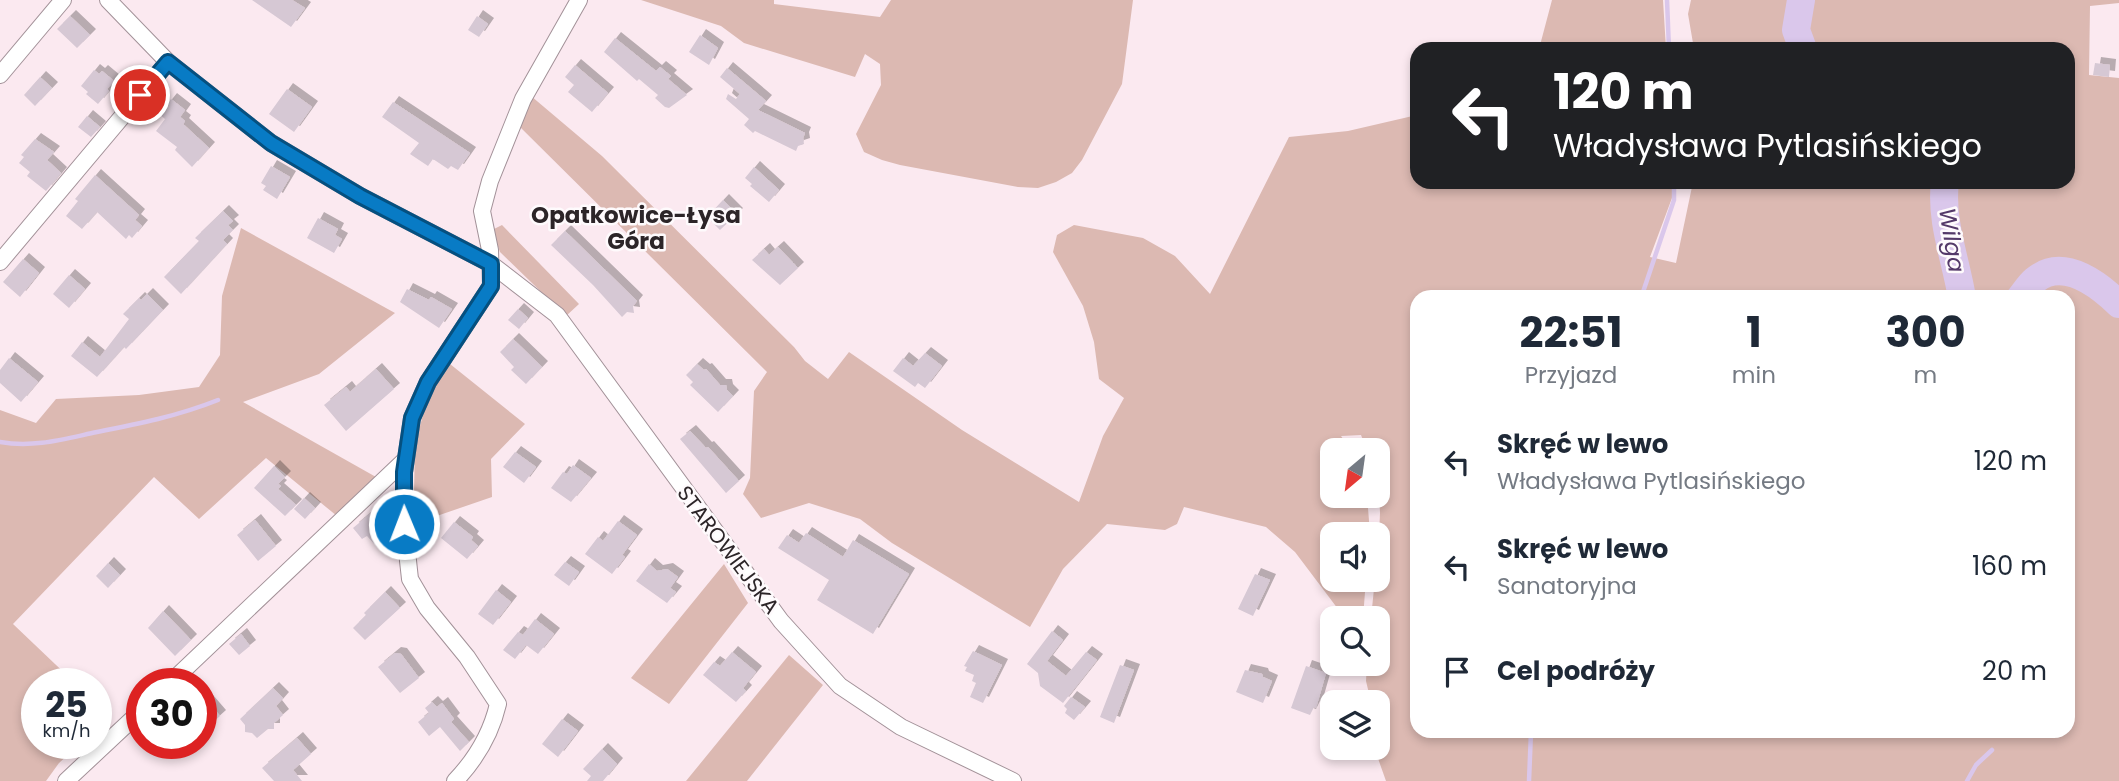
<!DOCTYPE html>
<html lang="pl">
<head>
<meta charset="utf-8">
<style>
  body { margin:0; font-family:Poppins,sans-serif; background:#f6f6f7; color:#1f2937; height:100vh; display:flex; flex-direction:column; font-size:26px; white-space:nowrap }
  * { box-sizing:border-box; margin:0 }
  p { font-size:23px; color:#747a83 }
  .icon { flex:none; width:38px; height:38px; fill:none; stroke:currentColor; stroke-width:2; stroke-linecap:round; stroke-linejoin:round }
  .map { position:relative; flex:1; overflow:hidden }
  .sheet { position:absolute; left:1410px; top:290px; width:665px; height:448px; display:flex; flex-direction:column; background:#fff; border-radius:21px; box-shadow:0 4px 10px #0003 }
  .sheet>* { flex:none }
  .guide { position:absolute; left:1410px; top:42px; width:665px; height:147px; border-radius:21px; box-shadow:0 4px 10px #0003; background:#202124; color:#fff; overflow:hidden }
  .needle { width:46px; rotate:209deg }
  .buttons { position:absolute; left:1320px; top:438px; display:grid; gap:14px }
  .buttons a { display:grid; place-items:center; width:70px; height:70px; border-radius:14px; background:#fff; box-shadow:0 4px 10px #0003; font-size:35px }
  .speed { position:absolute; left:21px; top:668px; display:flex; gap:14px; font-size:35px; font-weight:700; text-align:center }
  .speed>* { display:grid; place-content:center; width:91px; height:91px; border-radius:50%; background:#fff; box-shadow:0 4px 10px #0003; line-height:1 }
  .speed small { font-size:18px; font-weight:400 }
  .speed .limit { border:10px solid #d22; background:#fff; color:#111 }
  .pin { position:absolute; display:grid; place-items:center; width:60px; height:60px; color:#fff; margin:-30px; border:4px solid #fff; border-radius:50%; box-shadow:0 2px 7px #0007 }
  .me { position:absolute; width:77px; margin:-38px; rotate:359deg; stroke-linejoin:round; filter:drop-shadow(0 0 5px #0008) }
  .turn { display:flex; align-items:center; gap:24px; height:147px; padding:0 28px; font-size:32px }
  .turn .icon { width:91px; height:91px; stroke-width:2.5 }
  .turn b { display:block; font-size:49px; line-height:60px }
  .eta { display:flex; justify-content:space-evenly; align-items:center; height:119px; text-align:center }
  .eta b { font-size:42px; font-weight:700; line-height:49px }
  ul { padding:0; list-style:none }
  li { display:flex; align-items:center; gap:21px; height:105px; padding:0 28px }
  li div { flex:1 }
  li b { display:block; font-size:26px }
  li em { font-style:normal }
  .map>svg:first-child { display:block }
  .green { fill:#dcb9b2; fill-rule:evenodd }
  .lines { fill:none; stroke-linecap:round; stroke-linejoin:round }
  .stream { stroke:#dac7eb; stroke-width:4.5 }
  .river { stroke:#dac7eb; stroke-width:28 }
  .building { fill:#d6c8d4; filter:url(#shadow) }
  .minor-casing { stroke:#a29198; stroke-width:18 }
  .minor { stroke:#fff; stroke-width:16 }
  .route-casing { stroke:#055080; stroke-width:18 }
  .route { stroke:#087bc5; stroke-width:12 }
  .labels { text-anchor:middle; stroke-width:5; stroke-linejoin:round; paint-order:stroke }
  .street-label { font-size:21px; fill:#2c2528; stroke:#fefafc }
  .neighbourhood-label { font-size:23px; font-weight:bold; fill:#2c2528; stroke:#fefafc }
  .water-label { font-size:23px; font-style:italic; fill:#543969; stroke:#fefafc }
</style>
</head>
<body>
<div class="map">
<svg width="2119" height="781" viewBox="0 0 2119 781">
  <defs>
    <filter id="shadow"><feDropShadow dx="6" dy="-6" stdDeviation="0" flood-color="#0004"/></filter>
  </defs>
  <rect width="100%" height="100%" fill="#fbe9f0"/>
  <!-- green -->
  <path class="green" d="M 641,0 L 774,0 L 774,4 L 880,17 L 891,0 L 1133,0 L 1122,84 L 1082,160 L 1072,173 L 1056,182 L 1038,188 L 1018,187 L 900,165 L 882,160 L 864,152 L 856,134 L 881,85 L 880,64 L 865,54 L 855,77 L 744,43 L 721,26 Z
    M 1552,0 L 1663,0 L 1666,49 L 1539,49 Z
    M 1691,0 L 2119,0 L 2119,3 L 2090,6 L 2089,75 L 2119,78 L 2119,781 L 1386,781 L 1375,750 L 1375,747 L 1377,747 L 1377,702 L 1371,702 L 1366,681 L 1367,663 L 1377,663 L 1377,618 L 1371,618 L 1375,579 L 1377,579 L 1380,513 L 1377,450 L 1367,450 L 1361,435 L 1341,436 L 1351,450 L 1332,450 L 1332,495 L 1367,495 L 1370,534 L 1332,534 L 1332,579 L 1366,579 L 1363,618 L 1351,618 L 1350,615 L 1341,613 L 1295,552 L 1266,527 L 1184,507 L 1177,524 L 1165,530 L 1107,524 L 1063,569 L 1030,627 L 892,543 L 860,519 L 809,503 L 761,518 L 743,494 L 750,478 L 754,391 L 767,372 L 519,126 L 531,96 L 602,156 L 794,347 L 805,361 L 828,379 L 849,352 L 962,430 L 1079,502 L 1103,436 L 1124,398 L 1099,379 L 1094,342 L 1083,306 L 1053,252 L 1057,235 L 1074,225 L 1143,238 L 1175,256 L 1210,294 L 1289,137 L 1348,131 L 1417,115 L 1418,182 L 1672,182 L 1672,198 L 1650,257 L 1676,263 L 1693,182 L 2068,182 L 2068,49 L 1694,49 L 1688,14 ZM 1418,298 L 2068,298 L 2068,732 L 1418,732 Z
    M 502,225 L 579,304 L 566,316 L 500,252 L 492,230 Z
    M 241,228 L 395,313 L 319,374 L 243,402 L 376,477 L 337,516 L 266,458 L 199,519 L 154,477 L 13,624 L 76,684 L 37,684 L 37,744 L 80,744 L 59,763 L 46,781 L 0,781 L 0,410 L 36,423 L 56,399 L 139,395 L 199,387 L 220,355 L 222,296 Z
    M 445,360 L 525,424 L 491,459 L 492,497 L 428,519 L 426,545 L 413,543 L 415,444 L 431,386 Z
    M 724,564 L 748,603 L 669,704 L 631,678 Z
    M 789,655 L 823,685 L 747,781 L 686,781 Z"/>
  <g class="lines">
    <!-- stream -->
    <path class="stream" d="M 1667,0 L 1669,49
      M 1641,298 L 1674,200 L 1674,182
      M 0,442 C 34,448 64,439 97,432 C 138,424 178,416 218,400
      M 1529,781 L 1531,732
      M 1967,781 L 1976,765 L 1992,750"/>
    <!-- river -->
    <path class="river" d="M 1801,0 L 1796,30 L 1803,49
      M 1945,182 C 1940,221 1956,260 1962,298
      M 2020,298 C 2025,292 2029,285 2035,280 C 2063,257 2098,284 2119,304"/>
  </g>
  <!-- building -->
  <path class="building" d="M 252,0 L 292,0 L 305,8 L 291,27 Z
    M 70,16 L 90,35 L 77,48 L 57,29 Z
    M 477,16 L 488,24 L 479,37 L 468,30 Z
    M 700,35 L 718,48 L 709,65 L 689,52 Z
    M 615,38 L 656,71 L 660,67 L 671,76 L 668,79 L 687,95 L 669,108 L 665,107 L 655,98 L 658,95 L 639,79 L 637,81 L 604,52 Z
    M 2095,63 L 2110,65 L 2109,77 L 2093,75 Z
    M 575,65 L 608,93 L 592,112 L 568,92 L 574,85 L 565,77 Z
    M 727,68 L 766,101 L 758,110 L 805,133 L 803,138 L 804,144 L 798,146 L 796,151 L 755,131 L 753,133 L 744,125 L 749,119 L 726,99 L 728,94 L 736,99 L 740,94 L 720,77 Z
    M 94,70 L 99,74 L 102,71 L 114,81 L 107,89 L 109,91 L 98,104 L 86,94 L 88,92 L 81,86 Z
    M 40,77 L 52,88 L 35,106 L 24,95 Z
    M 287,89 L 312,107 L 294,132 L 269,114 Z
    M 171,99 L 185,110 L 180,117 L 185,121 L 183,124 L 209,148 L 192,167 L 175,150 L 177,147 L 156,131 L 165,119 L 159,114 Z
    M 393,102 L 470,153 L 458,170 L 451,166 L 448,169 L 433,159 L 428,166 L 410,154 L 419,143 L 382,117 Z
    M 87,116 L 100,127 L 91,137 L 78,127 Z
    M 35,139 L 54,152 L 47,160 L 61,173 L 46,191 L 27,176 L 30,172 L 19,163 L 24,157 L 21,155 Z
    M 271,166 L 290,177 L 277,199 L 263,190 L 266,186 L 261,183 Z
    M 754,167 L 779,190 L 769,202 L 750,186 L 752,184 L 745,178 Z
    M 95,175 L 139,215 L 135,220 L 142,226 L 132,238 L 129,235 L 126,239 L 97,212 L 82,229 L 66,216 L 78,201 L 75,199 Z
    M 723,200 L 737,214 L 720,230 L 707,217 Z
    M 223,211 L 233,221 L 228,225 L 233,230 L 223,240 L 227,244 L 181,294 L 164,277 L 199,241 L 195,238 Z
    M 318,218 L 338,229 L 335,235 L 342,239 L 334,253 L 307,238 Z
    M 565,231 L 637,301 L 633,306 L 634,313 L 627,312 L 622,317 L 593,285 L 551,245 Z
    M 778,247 L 798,268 L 780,285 L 752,260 L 764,249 L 769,255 Z
    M 23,259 L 39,273 L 20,297 L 3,282 Z
    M 69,275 L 85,289 L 69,308 L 53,294 Z
    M 407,289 L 429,300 L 431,297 L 452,309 L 439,328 L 400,302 Z
    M 147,294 L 163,310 L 126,349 L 124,347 L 97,377 L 71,356 L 82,342 L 100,357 L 129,319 L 123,314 L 139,298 L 141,300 Z
    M 518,309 L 528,318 L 519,329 L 508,320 Z
    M 513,339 L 542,367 L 526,384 L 511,370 L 514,367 L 500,352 Z
    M 925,353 L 942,366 L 925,388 L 918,383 L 915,387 L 893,371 L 903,358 L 913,366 Z
    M 9,358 L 38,382 L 21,402 L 0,383 L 0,370 Z
    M 697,364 L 704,370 L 706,369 L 720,385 L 726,385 L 727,390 L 733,396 L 718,412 L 690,385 L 693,382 L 686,375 Z
    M 376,369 L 394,389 L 346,431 L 324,405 L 346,387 L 350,392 Z
    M 690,431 L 706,448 L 708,447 L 739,481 L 726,493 L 680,439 Z
    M 515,452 L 536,467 L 524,483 L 503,467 Z
    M 573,465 L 591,478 L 571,502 L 551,488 L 563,472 L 567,474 Z
    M 274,466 L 285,477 L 278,484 L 281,486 L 278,489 L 296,505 L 285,516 L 254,488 Z
    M 304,498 L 315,508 L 305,519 L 294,509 Z
    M 377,508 L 388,520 L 379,527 L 387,538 L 377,547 L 367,536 L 362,539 L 353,528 Z
    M 255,520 L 276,546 L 258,561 L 237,535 Z
    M 618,521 L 637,535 L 622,555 L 625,557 L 612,574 L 585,554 L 598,537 L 603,541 Z
    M 454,522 L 473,537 L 471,540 L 478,546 L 467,559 L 441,538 Z
    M 806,533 L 843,557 L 853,540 L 909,574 L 873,634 L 817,600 L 829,580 L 778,548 L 787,535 L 799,543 Z
    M 565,562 L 579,572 L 569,586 L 554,575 Z
    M 108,563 L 120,575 L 108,588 L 96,576 Z
    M 649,564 L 657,571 L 667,569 L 678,577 L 670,588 L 676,592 L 667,603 L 636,581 Z
    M 1255,574 L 1270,580 L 1253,616 L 1238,609 Z
    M 496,590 L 511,602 L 493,625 L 478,614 Z
    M 385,592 L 400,608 L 365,640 L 353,628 L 366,615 L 364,613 Z
    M 163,611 L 191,640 L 175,656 L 148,628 Z
    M 535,619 L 554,634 L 538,654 L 526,645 L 515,659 L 503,650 L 518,632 L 523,635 Z
    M 1052,631 L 1063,640 L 1047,661 L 1066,676 L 1086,652 L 1097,660 L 1063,703 L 1040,686 L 1038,673 L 1027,664 Z
    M 241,634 L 250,646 L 239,655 L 229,644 Z
    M 973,651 L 1002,665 L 983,703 L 970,697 L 976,683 L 972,681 L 974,675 L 965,671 L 967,667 L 964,666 Z
    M 732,652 L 756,672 L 743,688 L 746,691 L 736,702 L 703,675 L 714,662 L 720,666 Z
    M 395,653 L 401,654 L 419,678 L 400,693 L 378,667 Z
    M 1120,665 L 1134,670 L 1114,723 L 1100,717 Z
    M 1306,666 L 1326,673 L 1316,708 L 1314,707 L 1310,715 L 1291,708 Z
    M 1245,670 L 1262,674 L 1263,677 L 1272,681 L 1263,703 L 1236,692 Z
    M 273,688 L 283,698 L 276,706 L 283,715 L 274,723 L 274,729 L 268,729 L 257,738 L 252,733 L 245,732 L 245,725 L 240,719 Z
    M 201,694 L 220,716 L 201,733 Z
    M 1071,697 L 1085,707 L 1074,720 L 1065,713 L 1067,709 L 1064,706 Z
    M 432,702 L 437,707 L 442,703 L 454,719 L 451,722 L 469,742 L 460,751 L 440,727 L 429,736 L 418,722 L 429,713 L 425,708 Z
    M 562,719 L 578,731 L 558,757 L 542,744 Z
    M 297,738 L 311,754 L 293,770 L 302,781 L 274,781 L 262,768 Z
    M 602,749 L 617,764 L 603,781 L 587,781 L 591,776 L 583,769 Z"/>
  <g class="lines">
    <defs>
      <path id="minor" d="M 108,0 L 168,62 L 271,143 L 360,196 L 491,264 L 557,315 L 781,621 L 840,686 L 901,727 L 1013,781
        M 0,75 L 63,0
        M 0,262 L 168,62
        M 169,684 L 406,459
        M 66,781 L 142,710
        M 455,781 C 476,759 491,734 498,704 L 467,657 L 427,608 L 410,579 L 404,524 L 404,473 L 412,418 L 428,382 L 491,286 L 490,250 L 482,211 L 490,181 L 523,99 L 579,0"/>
    </defs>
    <!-- minor casing -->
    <use href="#minor" class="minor-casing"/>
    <!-- minor -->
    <use href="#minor" class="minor"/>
  </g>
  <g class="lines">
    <defs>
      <path id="route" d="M 140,95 L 168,62 L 271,143 L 360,196 L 491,264 L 491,286 L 428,382 L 412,418 L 404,472 L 404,524"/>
    </defs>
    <!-- route casing -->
    <use href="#route" class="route-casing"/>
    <!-- route -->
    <use href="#route" class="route"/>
  </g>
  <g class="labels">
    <!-- street labels -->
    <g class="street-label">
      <text transform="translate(728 550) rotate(53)" y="7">STAROWIEJSKA</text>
    </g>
    <!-- neighbourhood labels -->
    <g class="neighbourhood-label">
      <text x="636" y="223">Opatkowice-Łysa<tspan x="636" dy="26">Góra</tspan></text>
    </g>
    <!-- water labels -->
    <g class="water-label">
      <text transform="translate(1952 240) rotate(81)" y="8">Wilga</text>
    </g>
  </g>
</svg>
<div class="buttons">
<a><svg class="needle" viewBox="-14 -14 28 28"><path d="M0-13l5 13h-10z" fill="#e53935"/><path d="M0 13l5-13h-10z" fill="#747a83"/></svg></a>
<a><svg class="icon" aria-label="sound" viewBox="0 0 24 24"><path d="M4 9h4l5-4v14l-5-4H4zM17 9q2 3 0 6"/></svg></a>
<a><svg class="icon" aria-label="search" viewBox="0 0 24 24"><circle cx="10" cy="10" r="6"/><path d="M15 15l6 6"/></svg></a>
<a><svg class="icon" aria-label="layers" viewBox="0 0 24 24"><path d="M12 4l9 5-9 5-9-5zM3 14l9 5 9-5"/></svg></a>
</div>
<div class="speed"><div>25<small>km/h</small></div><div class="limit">30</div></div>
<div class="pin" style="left:140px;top:95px;background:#d93025"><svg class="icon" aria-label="arrive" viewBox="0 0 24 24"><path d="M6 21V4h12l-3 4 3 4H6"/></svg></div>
<svg class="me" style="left:404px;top:524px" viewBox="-20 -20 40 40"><circle r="17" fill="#087bc5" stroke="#fff" stroke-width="3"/><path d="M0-11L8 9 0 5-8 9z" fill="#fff"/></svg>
<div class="guide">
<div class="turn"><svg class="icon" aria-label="left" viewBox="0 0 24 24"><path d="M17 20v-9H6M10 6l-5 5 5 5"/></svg><div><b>120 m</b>Władysława Pytlasińskiego</div></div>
</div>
<section class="sheet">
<div class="eta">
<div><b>22:51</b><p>Przyjazd</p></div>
<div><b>1</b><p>min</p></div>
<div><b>300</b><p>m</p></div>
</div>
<ul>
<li><svg class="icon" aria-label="left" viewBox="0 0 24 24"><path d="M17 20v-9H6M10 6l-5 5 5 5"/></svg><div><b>Skręć w lewo</b><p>Władysława Pytlasińskiego</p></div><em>120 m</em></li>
<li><svg class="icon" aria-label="left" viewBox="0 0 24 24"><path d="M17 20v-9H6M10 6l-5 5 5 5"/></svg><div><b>Skręć w lewo</b><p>Sanatoryjna</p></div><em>160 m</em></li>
<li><svg class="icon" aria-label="arrive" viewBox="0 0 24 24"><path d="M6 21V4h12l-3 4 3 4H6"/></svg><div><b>Cel podróży</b></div><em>20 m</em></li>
</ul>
</section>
</div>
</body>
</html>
